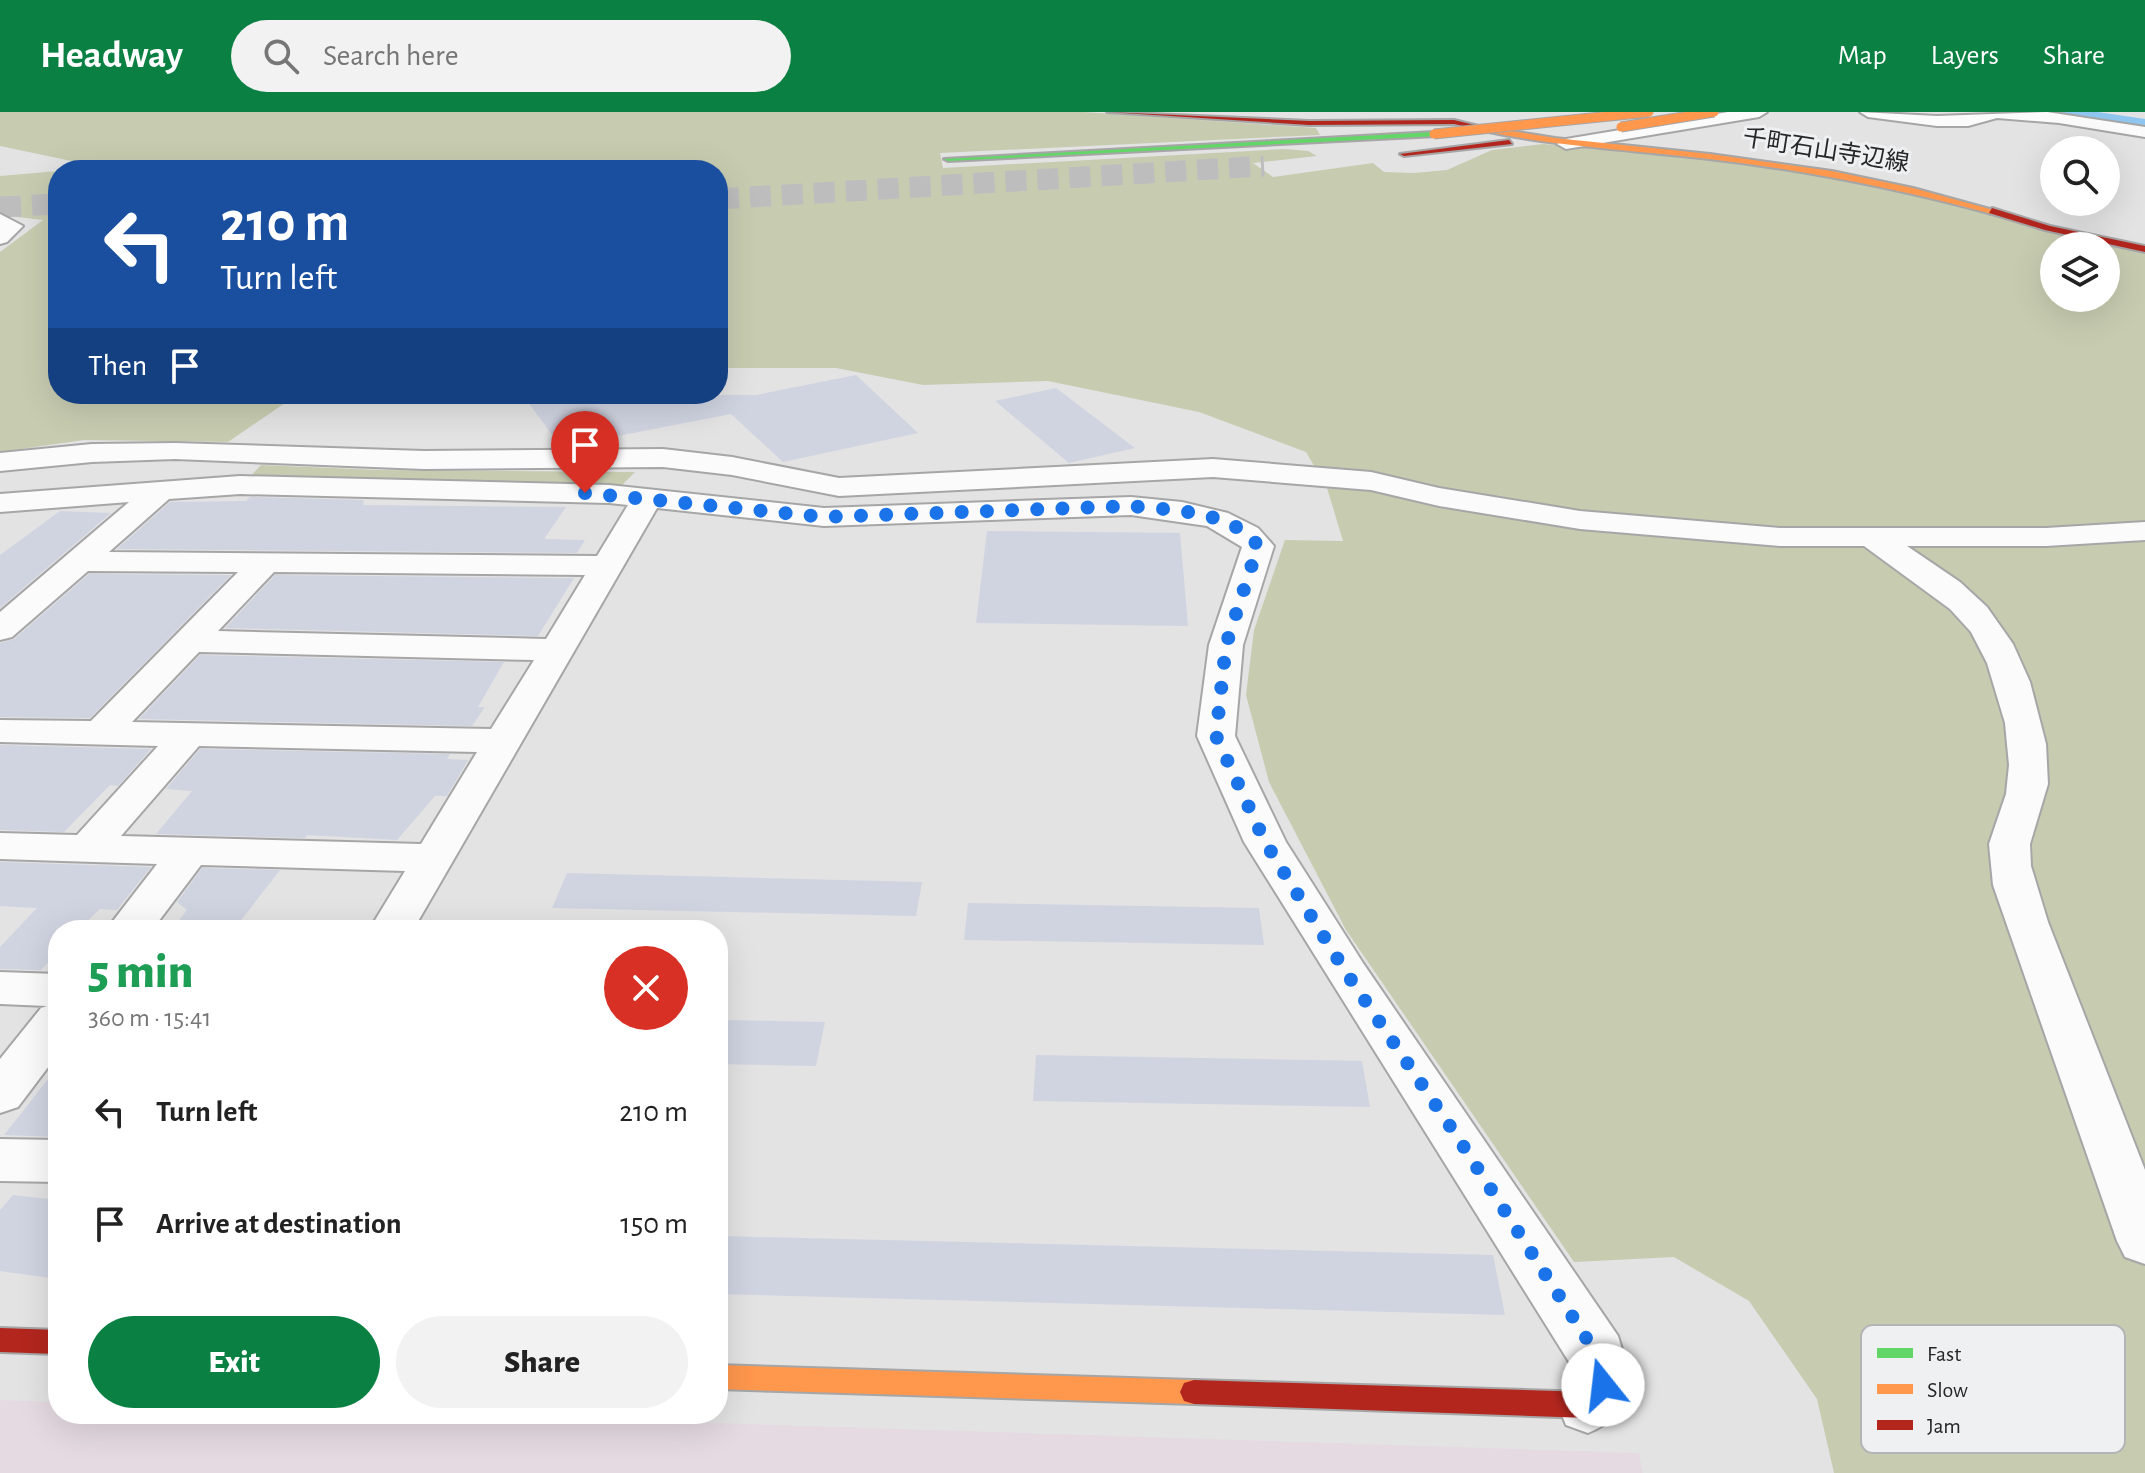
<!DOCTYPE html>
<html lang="en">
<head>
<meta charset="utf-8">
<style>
  body { margin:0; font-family:"Alegreya Sans","Noto Sans JP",sans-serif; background:#f2f2f2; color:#222; height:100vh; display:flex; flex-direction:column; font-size:30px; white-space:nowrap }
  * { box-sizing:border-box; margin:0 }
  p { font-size:26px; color:#767676 }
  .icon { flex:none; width:44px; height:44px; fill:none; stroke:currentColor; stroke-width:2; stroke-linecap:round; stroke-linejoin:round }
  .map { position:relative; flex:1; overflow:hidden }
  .sheet { position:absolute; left:48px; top:808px; width:680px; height:504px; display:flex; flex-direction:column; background:#fff; border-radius:32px; box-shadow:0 8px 32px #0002 }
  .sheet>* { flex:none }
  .top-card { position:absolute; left:48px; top:48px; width:680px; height:244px; border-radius:32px; box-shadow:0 8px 32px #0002; background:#1a4fa0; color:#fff; overflow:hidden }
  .tools { position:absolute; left:2040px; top:24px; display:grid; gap:16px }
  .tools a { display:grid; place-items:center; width:80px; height:80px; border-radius:50%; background:#fff; box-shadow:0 8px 32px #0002; font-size:40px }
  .pin { position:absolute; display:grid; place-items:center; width:68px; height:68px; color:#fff; margin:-82px -34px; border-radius:50% 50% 50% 0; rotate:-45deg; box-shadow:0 0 8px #0007 }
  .pin .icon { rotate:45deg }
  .me { position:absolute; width:88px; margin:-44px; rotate:344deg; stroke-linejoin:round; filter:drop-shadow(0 0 6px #0008) }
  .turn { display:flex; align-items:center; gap:28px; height:168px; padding:0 40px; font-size:36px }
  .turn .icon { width:104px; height:104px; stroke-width:2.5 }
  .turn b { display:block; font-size:56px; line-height:68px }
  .then { display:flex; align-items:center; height:76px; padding:0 40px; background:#0003; gap:16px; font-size:30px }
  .round { display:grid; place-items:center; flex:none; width:84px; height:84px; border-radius:42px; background:#f2f2f2 }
  .overview { display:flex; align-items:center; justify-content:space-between; height:136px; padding:0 40px }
  h1 { font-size:48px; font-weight:800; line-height:60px; color:#1e9e55 }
  .action { display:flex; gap:16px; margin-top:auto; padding:16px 40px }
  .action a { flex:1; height:92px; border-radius:48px; background:#0b8043; color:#fff; font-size:32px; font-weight:800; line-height:92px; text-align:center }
  .action a+a { background:#f2f2f2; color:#222 }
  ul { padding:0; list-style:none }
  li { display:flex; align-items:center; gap:24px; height:112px; padding:0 40px }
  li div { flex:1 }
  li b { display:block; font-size:30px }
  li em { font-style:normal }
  header { display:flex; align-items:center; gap:48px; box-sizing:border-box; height:112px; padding:0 40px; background:#0b8043; color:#fff }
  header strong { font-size:38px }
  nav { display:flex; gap:44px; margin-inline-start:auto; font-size:28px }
  .search { width:560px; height:72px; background:#f2f2f2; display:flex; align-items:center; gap:20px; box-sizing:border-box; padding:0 28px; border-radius:44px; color:#767676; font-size:30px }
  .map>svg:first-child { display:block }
  .education { fill:#e5dae2 }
  .green { fill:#c7ccb1; fill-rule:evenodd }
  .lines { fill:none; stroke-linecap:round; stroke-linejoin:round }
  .river { fill:#8fc6ef; fill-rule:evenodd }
  .building { fill:#d0d4e1 }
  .highway-tunnel { stroke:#bdbdbe; stroke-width:21; stroke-dasharray:21 11; stroke-linecap:butt }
  .street-casing { stroke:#a6a6a7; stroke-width:4 }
  .fast-casing { stroke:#a6a6a7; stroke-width:4 }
  .slow-casing { stroke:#a6a6a7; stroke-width:4 }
  .jam-casing { stroke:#a6a6a7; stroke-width:4 }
  .street { fill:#fbfbfb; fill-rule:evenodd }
  .fast { fill:#63d668; fill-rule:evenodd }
  .slow { fill:#ff974d; fill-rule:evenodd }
  .jam { fill:#b3261e; fill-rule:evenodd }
  .slow-bridge-casing { stroke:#a6a6a7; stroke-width:11; stroke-linecap:butt }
  .slow-bridge { stroke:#ff974d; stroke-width:9 }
  .route { stroke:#1a73e8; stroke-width:14; stroke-dasharray:0 25.2 }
  .labels { text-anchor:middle; stroke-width:6; stroke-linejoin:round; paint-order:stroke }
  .far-street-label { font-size:24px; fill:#262727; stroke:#eff0f2 }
  .key { fill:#eff0f2; stroke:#b3b4b5; stroke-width:2 }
  .key-label { font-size:22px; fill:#262727 }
</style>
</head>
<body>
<header>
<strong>Headway</strong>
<div class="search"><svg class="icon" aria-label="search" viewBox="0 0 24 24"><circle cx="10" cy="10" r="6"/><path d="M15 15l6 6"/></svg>Search here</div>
<nav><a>Map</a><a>Layers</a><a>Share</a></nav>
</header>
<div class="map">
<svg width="2145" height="1361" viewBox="0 0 2145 1361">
  <rect width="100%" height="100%" fill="#e3e3e4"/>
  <!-- education -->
  <path class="education" d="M 0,1288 L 58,1290 L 58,1302 L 439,1302 L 1639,1341 L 1643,1361 L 0,1361 Z"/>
  <!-- green -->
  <path class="green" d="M 0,0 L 1084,0 L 1316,16 L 1320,23 L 940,41 L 943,56 L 1285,37 L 1308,39 L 1317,44 L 1253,51 L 1273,65 L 1373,51 L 1384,60 L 1414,61 L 1447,58 L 1492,38 L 1543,32 L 1655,41 L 1857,68 L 2145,139 L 2145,1361 L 1834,1361 L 1817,1287 L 1749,1189 L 1674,1145 L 1574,1150 L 1346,818 L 1269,670 L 1246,583 L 1254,518 L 1285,428 L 1343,429 L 1327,376 L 1306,340 L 1199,300 L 1048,269 L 923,273 L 836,256 L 718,256 L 718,58 L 71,58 L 100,55 L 0,34 ZM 2054,134 L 2106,134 L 2106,186 L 2054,186 Z
    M 58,59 L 58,282 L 298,282 L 228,330 L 84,328 L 0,340 L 0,140 L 43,108 L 0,103 L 0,64 Z
    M 261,353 L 378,358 L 635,360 L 620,375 L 482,370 L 245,370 Z"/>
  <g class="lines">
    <!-- river -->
    <path class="river" d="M 2024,0 L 2098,0 L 2145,7 L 2145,25 L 2039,9 L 2029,6 Z"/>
  </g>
  <!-- building -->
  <path class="building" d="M 856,263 L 918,321 L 783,350 L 731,302 L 561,335 L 522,282 L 756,283 Z
    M 1056,276 L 1135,336 L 1069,351 L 995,289 Z
    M 250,385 L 364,388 L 363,393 L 566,395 L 544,427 L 585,428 L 577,441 L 117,437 L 170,390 L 246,389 Z
    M 60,399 L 111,401 L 0,496 L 0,443 Z
    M 987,419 L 1180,421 L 1188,514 L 976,511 Z
    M 89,462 L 231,463 L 90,606 L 0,605 L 0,531 L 14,527 Z
    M 275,463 L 562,466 L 574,466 L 538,524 L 225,516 Z
    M 200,543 L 504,550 L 478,595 L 485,595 L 472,614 L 139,607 Z
    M 0,633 L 151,637 L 118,674 L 110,673 L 64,720 L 0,718 Z
    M 200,637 L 450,642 L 447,647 L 468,648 L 447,684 L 435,684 L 397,728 L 307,723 L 305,726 L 156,722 L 192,679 L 166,677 Z
    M 0,750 L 151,755 L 117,798 L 100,797 L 78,818 L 58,818 L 58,840 L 41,858 L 0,857 L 0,835 L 37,796 L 0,794 Z
    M 202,756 L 280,758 L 235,816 L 176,812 L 187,798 L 177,790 Z
    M 567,761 L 922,770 L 916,804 L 552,796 Z
    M 968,791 L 1259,796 L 1264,833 L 964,828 Z
    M 718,908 L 825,910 L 816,954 L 718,952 Z
    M 1036,943 L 1362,949 L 1370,995 L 1033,989 Z
    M 58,954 L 58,1025 L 4,1023 L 27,994 Z
    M 13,1083 L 58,1088 L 58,1167 L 0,1159 L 0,1098 Z
    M 718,1124 L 1493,1143 L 1505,1203 L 718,1182 Z"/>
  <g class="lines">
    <!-- highway-tunnel -->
    <path class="highway-tunnel" d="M 718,87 L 1264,54
      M 0,95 L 58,92"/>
    <defs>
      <path id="street" d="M 1728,0 L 1767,0 L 1759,5 L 1566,37 L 1557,32 L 1566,27 Z
        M 1860,0 L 1937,4 L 2047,0 L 2145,15 L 2145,25 L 2059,11 L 1997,6 L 1968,14 L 1937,14 L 1868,5 Z
        M 0,102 L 23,114 L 7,130 L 0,132 Z
        M 175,331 L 424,339 L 663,337 L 732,345 L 839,366 L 1213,347 L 1371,360 L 1439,376 L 1580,399 L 1780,416 L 2046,416 L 2145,410 L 2145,428 L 2046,434 L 1907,434 L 1960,470 L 1987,495 L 2013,532 L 2030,570 L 2046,632 L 2048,672 L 2030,732 L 2031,754 L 2048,810 L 2145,1058 L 2145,1152 L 2125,1145 L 2117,1129 L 1993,773 L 1989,732 L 2006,682 L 2009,653 L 2005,611 L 1987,551 L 1971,520 L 1950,497 L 1864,434 L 1780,434 L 1580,417 L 1439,394 L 1371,378 L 1213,365 L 839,384 L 732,363 L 663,355 L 424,357 L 175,347 L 92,350 L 0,359 L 0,341 L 92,332 Z
        M 240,364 L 609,373 L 824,396 L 1131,385 L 1182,390 L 1228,401 L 1258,416 L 1274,434 L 1243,533 L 1235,624 L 1286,730 L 1363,851 L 1618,1224 L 1633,1273 C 1622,1297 1613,1311 1588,1321 L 1566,1313 L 1558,1293 L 1572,1267 L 1569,1250 L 1244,730 L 1197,624 L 1209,533 L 1242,435 L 1207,414 L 1131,403 L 824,414 L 657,396 L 413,818 L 369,818 L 405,759 L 201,753 L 152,818 L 106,818 L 157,752 L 0,747 L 0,721 L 77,723 L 158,634 L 0,630 L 0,608 L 91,609 L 238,460 L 88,459 L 12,525 L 0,528 L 0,500 L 129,390 L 0,400 L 0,382 ZM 240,382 L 609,391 L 628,393 L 597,444 L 109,440 L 169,387 ZM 274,460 L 585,463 L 546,527 L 218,519 ZM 199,540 L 534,548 L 491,617 L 132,610 ZM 199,634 L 477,640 L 421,732 L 121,724 Z
        M 0,860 L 58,862 L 58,942 L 18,995 L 0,1001 L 0,947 L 41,896 L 47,894 L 0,892 Z
        M 0,1027 L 58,1028 L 58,1070 L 0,1069 Z"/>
      <path id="fast" d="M 1434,20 L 1437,24 L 948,49 L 944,47 Z"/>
      <path id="slow" d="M 1487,15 L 1555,26 L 1710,42 L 1832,59 L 1913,76 L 1997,99 L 1992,102 C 1899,77 1805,58 1709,47 C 1634,38 1558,35 1484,19 Z
        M 718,1253 L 1194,1268 L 1204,1271 L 1208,1280 L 1204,1289 L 1194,1292 L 718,1277 Z"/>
      <path id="jam" d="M 1107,0 L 1309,9 L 1454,8 L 1491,17 L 1487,19 L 1454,12 L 1309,13 Z
        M 1509,28 L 1512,32 L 1404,44 L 1400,42 Z
        M 1992,96 L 2050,114 L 2145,134 L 2145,140 L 2045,118 L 1989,101 Z
        M 0,1216 L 58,1218 L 58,1242 L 0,1240 Z
        M 1194,1268 L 1588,1280 L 1598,1284 L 1602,1293 L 1598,1302 L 1588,1306 L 1194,1292 L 1184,1289 L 1180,1280 L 1184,1271 Z"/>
    </defs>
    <!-- street casing -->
    <use href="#street" class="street-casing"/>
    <!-- fast casing -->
    <use href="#fast" class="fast-casing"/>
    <!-- slow casing -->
    <use href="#slow" class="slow-casing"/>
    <!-- jam casing -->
    <use href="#jam" class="jam-casing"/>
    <!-- street -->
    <use href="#street" class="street"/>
    <!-- fast -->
    <use href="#fast" class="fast"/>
    <!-- slow -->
    <use href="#slow" class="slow"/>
    <!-- jam -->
    <use href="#jam" class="jam"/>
    <defs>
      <path id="slow-bridge" d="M 1621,15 L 1714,0
        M 1434,22 L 1649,0"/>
    </defs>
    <!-- slow-bridge casing -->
    <use href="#slow-bridge" class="slow-bridge-casing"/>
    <!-- slow-bridge -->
    <use href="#slow-bridge" class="slow-bridge"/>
  </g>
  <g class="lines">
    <!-- route -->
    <path class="route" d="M 585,381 L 824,405 L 1131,394 C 1171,398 1233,399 1258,434 L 1226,533 L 1216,624 L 1265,730 L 1347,862 L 1458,1026 L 1597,1243 L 1603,1273"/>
  </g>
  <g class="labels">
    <!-- far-street labels -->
    <g class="far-street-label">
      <text transform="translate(1826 38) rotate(9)" y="8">千町石山寺辺線</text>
    </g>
  </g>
  <!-- legend -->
  <rect x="1861" y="1213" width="264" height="128" rx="12" class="key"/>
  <rect x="1877" y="1236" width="36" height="10" fill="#63d668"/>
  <rect x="1877" y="1272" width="36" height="10" fill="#ff974d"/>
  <rect x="1877" y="1308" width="36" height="10" fill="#b3261e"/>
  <g class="key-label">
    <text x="1927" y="1249">Fast</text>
    <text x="1927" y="1285">Slow</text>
    <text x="1927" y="1321">Jam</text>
  </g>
</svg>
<div class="tools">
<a><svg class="icon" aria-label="search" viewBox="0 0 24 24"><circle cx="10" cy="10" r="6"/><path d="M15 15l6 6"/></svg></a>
<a><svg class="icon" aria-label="layers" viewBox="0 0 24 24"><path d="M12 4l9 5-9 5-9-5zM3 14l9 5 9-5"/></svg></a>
</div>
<div class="pin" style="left:585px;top:381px;background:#d93025"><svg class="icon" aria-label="arrive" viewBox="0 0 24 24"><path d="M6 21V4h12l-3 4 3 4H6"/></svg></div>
<svg class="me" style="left:1603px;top:1273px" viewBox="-20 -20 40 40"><circle r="19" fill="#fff"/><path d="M0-13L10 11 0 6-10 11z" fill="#1a73e8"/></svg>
<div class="top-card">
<div class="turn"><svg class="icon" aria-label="left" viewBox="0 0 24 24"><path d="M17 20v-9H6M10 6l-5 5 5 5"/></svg><div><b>210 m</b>Turn left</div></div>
<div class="then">Then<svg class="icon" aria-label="arrive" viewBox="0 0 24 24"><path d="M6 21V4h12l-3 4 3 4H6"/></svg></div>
</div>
<section class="sheet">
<div class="overview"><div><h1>5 min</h1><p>360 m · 15:41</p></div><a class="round" style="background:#d93025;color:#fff"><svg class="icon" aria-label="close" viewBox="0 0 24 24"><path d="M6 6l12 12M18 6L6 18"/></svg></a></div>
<ul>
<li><svg class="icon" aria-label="left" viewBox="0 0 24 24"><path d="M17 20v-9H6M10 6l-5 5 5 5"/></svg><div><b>Turn left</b></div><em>210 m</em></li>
<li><svg class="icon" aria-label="arrive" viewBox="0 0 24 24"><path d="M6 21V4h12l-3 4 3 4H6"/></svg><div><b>Arrive at destination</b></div><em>150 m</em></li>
</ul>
<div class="action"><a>Exit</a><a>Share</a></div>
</section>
</div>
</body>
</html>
